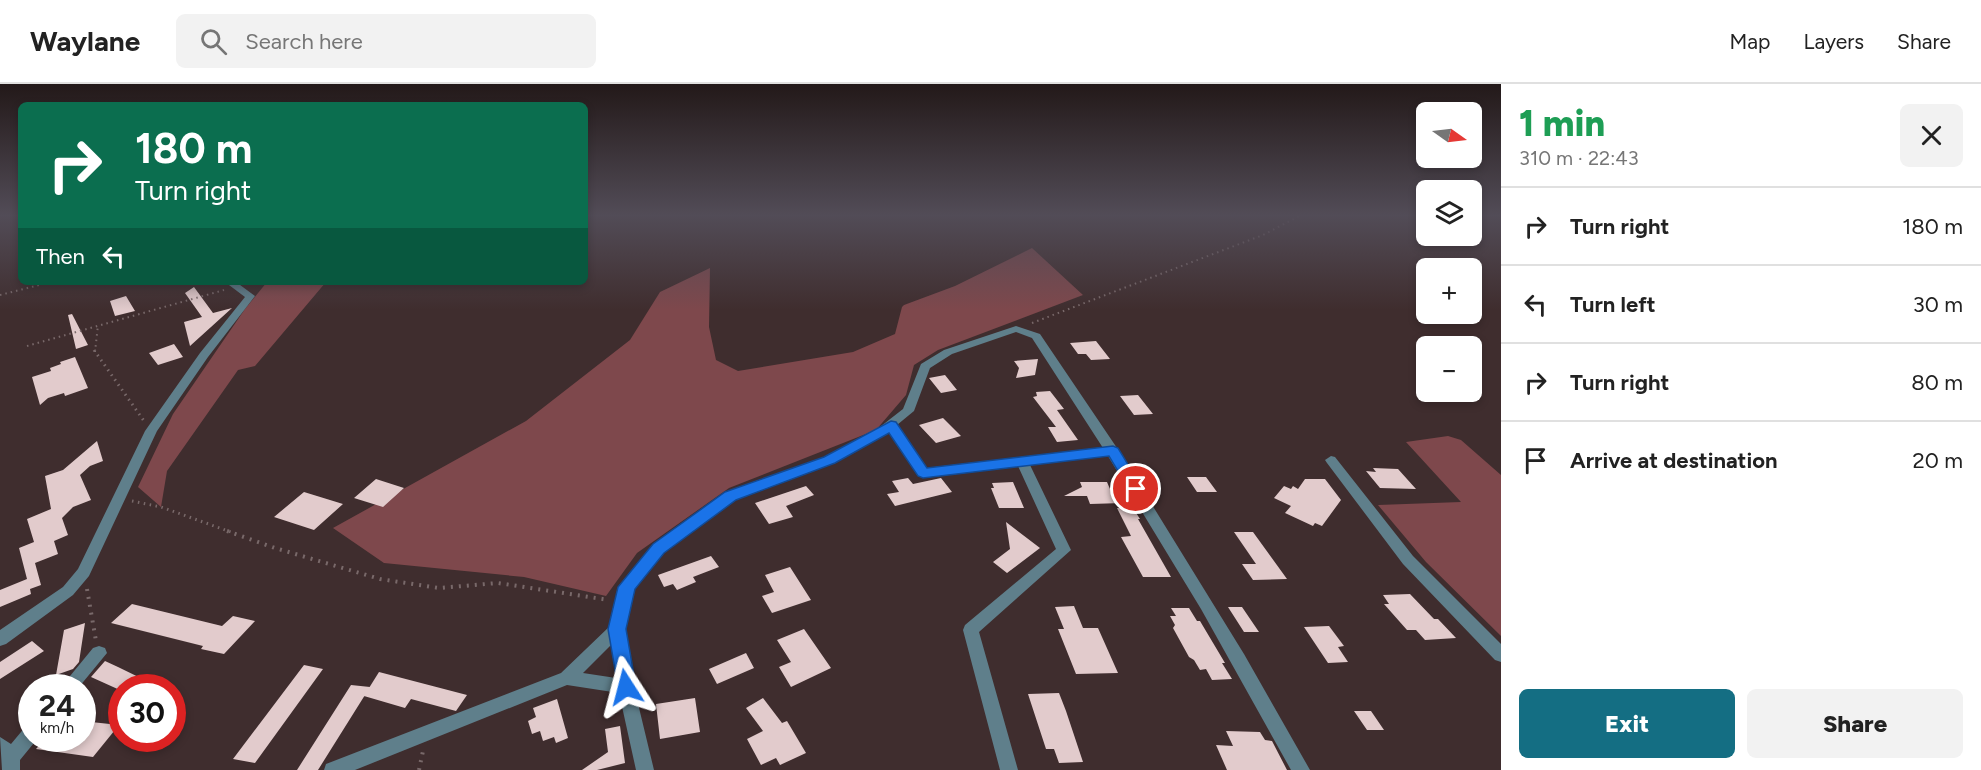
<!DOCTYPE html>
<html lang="en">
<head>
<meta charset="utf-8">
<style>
  body { margin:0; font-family:Figtree,sans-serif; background:#f2f2f2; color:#222; height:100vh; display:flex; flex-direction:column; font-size:22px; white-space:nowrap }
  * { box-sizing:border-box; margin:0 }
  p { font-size:20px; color:#767676 }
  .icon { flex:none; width:33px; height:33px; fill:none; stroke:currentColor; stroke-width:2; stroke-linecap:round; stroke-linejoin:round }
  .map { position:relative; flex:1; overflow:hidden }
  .details { display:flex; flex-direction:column; background:#fff; width:480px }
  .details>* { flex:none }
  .guide { position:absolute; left:18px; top:18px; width:570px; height:183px; border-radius:9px; box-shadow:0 3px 9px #0003; background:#0b6e4f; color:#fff; overflow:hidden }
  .needle { width:39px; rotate:104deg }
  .tools { position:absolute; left:1416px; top:18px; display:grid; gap:12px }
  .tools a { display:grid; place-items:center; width:66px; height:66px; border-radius:9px; background:#fff; box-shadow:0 3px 9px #0003; font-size:30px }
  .speed { position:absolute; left:18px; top:590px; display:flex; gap:12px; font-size:30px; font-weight:700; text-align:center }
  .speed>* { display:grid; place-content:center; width:78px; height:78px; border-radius:50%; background:#fff; box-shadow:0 3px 9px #0003; line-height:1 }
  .speed small { font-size:15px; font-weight:400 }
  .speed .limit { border:9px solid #d22; background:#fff; color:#111 }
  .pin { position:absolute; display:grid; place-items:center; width:51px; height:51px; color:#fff; margin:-26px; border:3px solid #fff; border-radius:50%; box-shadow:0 2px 6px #0007 }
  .me { position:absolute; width:66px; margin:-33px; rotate:351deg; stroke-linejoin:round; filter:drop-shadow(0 0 4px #0008) }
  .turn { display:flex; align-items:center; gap:21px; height:126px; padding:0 18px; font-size:27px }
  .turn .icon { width:78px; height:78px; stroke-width:2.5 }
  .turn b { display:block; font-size:42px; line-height:51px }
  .then { display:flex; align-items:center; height:57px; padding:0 18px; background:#0003; gap:12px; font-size:22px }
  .round { display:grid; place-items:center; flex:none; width:63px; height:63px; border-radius:9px; background:#f2f2f2 }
  .head { display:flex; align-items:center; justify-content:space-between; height:102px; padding:0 18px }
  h1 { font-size:36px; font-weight:800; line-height:45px; color:#1e9e55 }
  .cta { display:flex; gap:12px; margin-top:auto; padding:12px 18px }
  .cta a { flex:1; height:69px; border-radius:9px; background:#146e83; color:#fff; font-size:24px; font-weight:800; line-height:69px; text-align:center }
  .cta a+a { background:#f2f2f2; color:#222 }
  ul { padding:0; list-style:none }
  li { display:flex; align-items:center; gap:18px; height:78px; padding:0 18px; border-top:2px solid #e0e0e0 }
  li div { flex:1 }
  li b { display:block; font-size:22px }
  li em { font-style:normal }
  header { display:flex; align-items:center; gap:36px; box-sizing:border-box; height:84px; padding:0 30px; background:#fff; border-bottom:2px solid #e0e0e0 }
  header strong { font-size:28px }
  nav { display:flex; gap:33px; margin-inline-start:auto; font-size:21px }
  .search { width:420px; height:54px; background:#f2f2f2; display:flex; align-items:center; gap:15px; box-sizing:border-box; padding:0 21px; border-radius:9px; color:#767676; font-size:22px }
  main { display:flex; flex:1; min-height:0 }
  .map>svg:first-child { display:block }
  .green { fill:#7e484c }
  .building { fill:#e2cbcc }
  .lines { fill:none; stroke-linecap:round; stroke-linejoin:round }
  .path-far2 { stroke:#79696a; stroke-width:2; stroke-dasharray:1.5 4; stroke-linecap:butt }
  .path-far1 { stroke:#79696a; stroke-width:3; stroke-dasharray:1.5 4.5; stroke-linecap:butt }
  .path { stroke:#79696a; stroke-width:4; stroke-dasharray:2 6; stroke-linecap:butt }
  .minor { fill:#5f7f8b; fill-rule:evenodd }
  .route { fill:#1a73e8; stroke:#114b97; stroke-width:1.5 }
</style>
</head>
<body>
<header>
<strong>Waylane</strong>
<div class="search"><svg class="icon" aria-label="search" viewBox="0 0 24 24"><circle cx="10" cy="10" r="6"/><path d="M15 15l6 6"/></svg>Search here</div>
<nav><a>Map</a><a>Layers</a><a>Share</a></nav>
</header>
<main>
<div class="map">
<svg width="1501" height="686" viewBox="0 0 1501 686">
  <rect width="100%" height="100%" fill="#3f2d2e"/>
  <!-- green -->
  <path class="green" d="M 1032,164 L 1083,211 L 938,266 L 914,281 L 906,311 L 876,346 L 729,404 L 637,469 L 606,512 L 524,493 L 384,479 L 333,444 L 526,337 L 630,256 L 660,208 L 710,184 L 709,243 L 716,276 L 738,287 L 853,268 L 895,250 L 902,223 L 904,221 L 955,202 Z
    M 267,198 L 326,198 L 255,282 L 238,286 L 167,387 L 161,423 L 138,403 L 173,330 L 245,225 Z
    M 1448,352 L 1461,356 L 1501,391 L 1501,552 L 1426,478 L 1378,421 L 1461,418 L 1406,358 Z"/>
  <!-- building -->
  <path class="building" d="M 194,203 L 213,229 L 232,224 L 190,262 L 184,238 L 202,233 L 185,209 Z
    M 126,212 L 135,227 L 115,232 L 110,217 Z
    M 72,230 L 88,261 L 76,265 L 68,231 Z
    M 1096,257 L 1110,275 L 1091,276 L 1086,270 L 1078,270 L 1070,259 Z
    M 174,260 L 183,273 L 158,281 L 149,269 Z
    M 75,273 L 88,304 L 65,312 L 64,309 L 48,314 L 40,321 L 32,293 L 51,287 L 50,284 L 61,280 L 60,278 Z
    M 1038,275 L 1035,291 L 1016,294 L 1019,284 L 1014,277 Z
    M 945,291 L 957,306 L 941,309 L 929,294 Z
    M 1050,307 L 1064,325 L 1057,326 L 1078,356 L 1057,358 L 1048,343 L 1056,343 L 1033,313 L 1037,312 L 1036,308 Z
    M 1138,311 L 1153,330 L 1134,331 L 1120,312 Z
    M 943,334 L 961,352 L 936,359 L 919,341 Z
    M 97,357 L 103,377 L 90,382 L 80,391 L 91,416 L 73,423 L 62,434 L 68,451 L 54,457 L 58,470 L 35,479 L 41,501 L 30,505 L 31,510 L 0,523 L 0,506 L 27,495 L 19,464 L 34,458 L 27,435 L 51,425 L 45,392 L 63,386 Z
    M 1373,384 L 1398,385 L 1416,405 L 1380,404 L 1366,387 L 1376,388 Z
    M 1187,393 L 1206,393 L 1217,408 L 1197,408 Z
    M 908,394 L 913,400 L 941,394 L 952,408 L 895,422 L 887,410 L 899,408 L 892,397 Z
    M 376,395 L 404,404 L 383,423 L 354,414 Z
    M 1305,395 L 1325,395 L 1341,416 L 1322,442 L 1315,439 L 1313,442 L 1285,429 L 1291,422 L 1274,414 L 1284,402 L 1291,405 L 1293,402 L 1298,405 Z
    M 1013,398 L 1024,424 L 999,424 L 991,404 L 994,404 L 992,399 Z
    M 1080,398 L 1107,398 L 1110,405 L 1115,405 L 1123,419 L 1090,420 L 1087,412 L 1064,412 L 1082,403 Z
    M 806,402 L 814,411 L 786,422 L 793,433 L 769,440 L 755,419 Z
    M 304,408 L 343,420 L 314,446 L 274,433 Z
    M 1117,424 L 1133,424 L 1140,435 L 1138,435 L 1171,493 L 1143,493 L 1121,453 L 1131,452 Z
    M 1006,438 L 1040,464 L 1007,489 L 993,478 L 1010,465 Z
    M 1234,448 L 1253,448 L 1287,495 L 1253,496 L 1242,480 L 1256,480 Z
    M 711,472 L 719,483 L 693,493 L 696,498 L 677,506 L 673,500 L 664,503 L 658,491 Z
    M 790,483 L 811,516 L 772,529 L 762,512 L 774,508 L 765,491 Z
    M 1410,510 L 1434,535 L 1438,535 L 1456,554 L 1425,556 L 1416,546 L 1407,546 L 1384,520 L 1389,520 L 1383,511 Z
    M 132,520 L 222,542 L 233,532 L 255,537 L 224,570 L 201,565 L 203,562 L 111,539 Z
    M 1074,522 L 1083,544 L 1098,544 L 1118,589 L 1076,590 L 1058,545 L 1064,545 L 1055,523 Z
    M 1228,523 L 1242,523 L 1259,548 L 1244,548 Z
    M 1171,524 L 1189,524 L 1197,537 L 1200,537 L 1225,579 L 1222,579 L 1232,595 L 1212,596 L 1206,585 L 1200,586 L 1194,576 L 1189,573 L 1173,544 L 1175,541 L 1170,532 L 1176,532 Z
    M 85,539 L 79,578 L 73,585 L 56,591 L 64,546 Z
    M 1329,542 L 1344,562 L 1338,563 L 1348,578 L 1328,579 L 1304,543 Z
    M 804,545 L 831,584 L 791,603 L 779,583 L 791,578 L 777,556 Z
    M 32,557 L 44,567 L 0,595 L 0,578 Z
    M 746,569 L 754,584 L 717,600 L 709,585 Z
    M 105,577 L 118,583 L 159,603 L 122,603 L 122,607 L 91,593 Z
    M 304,581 L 323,585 L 255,679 L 233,675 Z
    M 379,588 L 467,611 L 456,627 L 411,615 L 405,624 L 364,612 Z
    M 351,601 L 370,603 L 318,686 L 297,686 Z
    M 1059,609 L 1066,627 L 1083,678 L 1059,679 L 1054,665 L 1046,665 L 1028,610 Z
    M 695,614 L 700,648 L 660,655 L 656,620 Z
    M 763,614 L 782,639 L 787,637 L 806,669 L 780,681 L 776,674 L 761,681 L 747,655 L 763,647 L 746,624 Z
    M 557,615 L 568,654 L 556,659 L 554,653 L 543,657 L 540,647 L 532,650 L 528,637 L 536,633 L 533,624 Z
    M 1354,627 L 1371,627 L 1384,646 L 1367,646 Z
    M 82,637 L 119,641 L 93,673 L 36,665 L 46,654 L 82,654 Z
    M 620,642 L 625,679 L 597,686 L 582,686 L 608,668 L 605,645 Z
    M 1226,647 L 1260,648 L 1265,656 L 1272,657 L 1287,686 L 1227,686 L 1216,661 L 1233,662 Z"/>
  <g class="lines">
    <!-- path-far2 -->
    <path class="path-far2" d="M 0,211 L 51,198
      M 1032,239 L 1263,151 L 1303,130
      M 27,262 L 224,206
      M 95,268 L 98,241"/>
    <!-- path-far1 -->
    <path class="path-far1" d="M 94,266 L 144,337
      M 132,417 L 161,423 L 231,448"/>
    <!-- path -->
    <path class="path" d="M 227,447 L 275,464 L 380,495 L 439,504 L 498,499 L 609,516
      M 87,505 L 96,557
      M 419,686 L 423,667"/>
    <!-- minor -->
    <path class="minor" d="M 225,198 L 236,198 L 255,212 L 208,273 L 157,347 L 89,492 L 73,511 L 6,560 L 0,562 L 0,546 L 63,503 L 78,485 L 145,347 L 200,269 L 245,213 Z
      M 1016,242 L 1040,250 L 1117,364 L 1244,570 L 1310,686 L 1291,686 L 1201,525 L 1108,372 L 1030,381 L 1071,466 L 979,548 L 1018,686 L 1000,686 L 963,546 L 965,541 L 1056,465 L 1018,382 L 923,393 L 918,392 L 889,348 L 833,379 L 736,415 L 663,469 L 634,505 L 625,545 L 634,603 L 654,686 L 636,686 L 619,609 L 567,601 L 355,686 L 324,686 L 326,680 L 561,589 L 610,542 L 619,503 L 653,461 L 726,409 L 825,373 L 876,346 L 903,325 L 921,280 L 944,266 ZM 1016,248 L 1032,254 L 1103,364 L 926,384 L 897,341 L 914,327 L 930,284 L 952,270 ZM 611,561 L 616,594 L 583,589 Z
      M 1331,372 L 1335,373 L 1413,472 L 1501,560 L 1501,578 L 1495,576 L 1403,480 L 1327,379 L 1325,376 Z
      M 99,562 L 105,564 L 107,569 L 79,603 L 61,603 L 93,564 Z
      M 32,640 L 32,654 L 38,654 L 20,676 L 20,686 L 2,686 L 0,653 L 11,660 L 26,642 Z"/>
  </g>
  <!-- sky -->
  <linearGradient id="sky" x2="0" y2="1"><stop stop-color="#231919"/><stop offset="0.58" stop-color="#524c57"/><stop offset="1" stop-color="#524c57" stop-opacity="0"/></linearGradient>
  <rect width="1501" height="226" fill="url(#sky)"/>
  <!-- route -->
  <path class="route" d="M 891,337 L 896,338 L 927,384 L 1113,362 L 1118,364 L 1143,405 L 1141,409 L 1131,409 L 1109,372 L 923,394 L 918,392 L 889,349 L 835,379 L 736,416 L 664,469 L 635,505 L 626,545 L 636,603 L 633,609 L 626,611 L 619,609 L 608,545 L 618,503 L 653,460 L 725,408 L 824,373 Z"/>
</svg>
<div class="tools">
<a><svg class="needle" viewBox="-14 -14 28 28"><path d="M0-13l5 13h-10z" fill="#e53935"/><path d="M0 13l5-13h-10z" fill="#767676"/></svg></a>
<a><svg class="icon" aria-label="layers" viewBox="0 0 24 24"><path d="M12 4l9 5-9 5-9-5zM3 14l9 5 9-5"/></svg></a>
<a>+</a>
<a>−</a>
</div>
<div class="speed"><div>24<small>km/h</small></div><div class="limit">30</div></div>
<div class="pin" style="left:1136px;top:405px;background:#d93025"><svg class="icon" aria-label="arrive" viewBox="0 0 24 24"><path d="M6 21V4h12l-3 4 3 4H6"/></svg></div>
<svg class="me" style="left:626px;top:603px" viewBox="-20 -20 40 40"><path d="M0-17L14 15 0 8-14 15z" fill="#1a73e8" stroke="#fff" stroke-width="4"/></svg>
<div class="guide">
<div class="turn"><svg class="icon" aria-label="right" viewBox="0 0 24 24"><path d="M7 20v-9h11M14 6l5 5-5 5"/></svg><div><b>180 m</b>Turn right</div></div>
<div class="then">Then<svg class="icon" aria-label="left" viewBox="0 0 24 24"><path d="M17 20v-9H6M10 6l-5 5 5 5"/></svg></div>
</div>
</div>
<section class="details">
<div class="head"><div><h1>1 min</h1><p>310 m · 22:43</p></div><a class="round"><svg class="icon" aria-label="close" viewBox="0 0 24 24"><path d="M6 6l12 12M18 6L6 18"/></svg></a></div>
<ul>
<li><svg class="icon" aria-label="right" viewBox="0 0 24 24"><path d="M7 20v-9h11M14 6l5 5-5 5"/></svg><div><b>Turn right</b></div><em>180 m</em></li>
<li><svg class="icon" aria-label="left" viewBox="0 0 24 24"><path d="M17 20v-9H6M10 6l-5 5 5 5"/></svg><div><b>Turn left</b></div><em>30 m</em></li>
<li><svg class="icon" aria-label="right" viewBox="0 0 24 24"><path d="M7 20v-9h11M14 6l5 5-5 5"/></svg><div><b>Turn right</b></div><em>80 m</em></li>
<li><svg class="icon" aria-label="arrive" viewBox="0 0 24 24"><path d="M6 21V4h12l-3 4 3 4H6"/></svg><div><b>Arrive at destination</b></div><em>20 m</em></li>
</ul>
<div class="cta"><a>Exit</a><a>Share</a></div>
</section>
</main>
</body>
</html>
